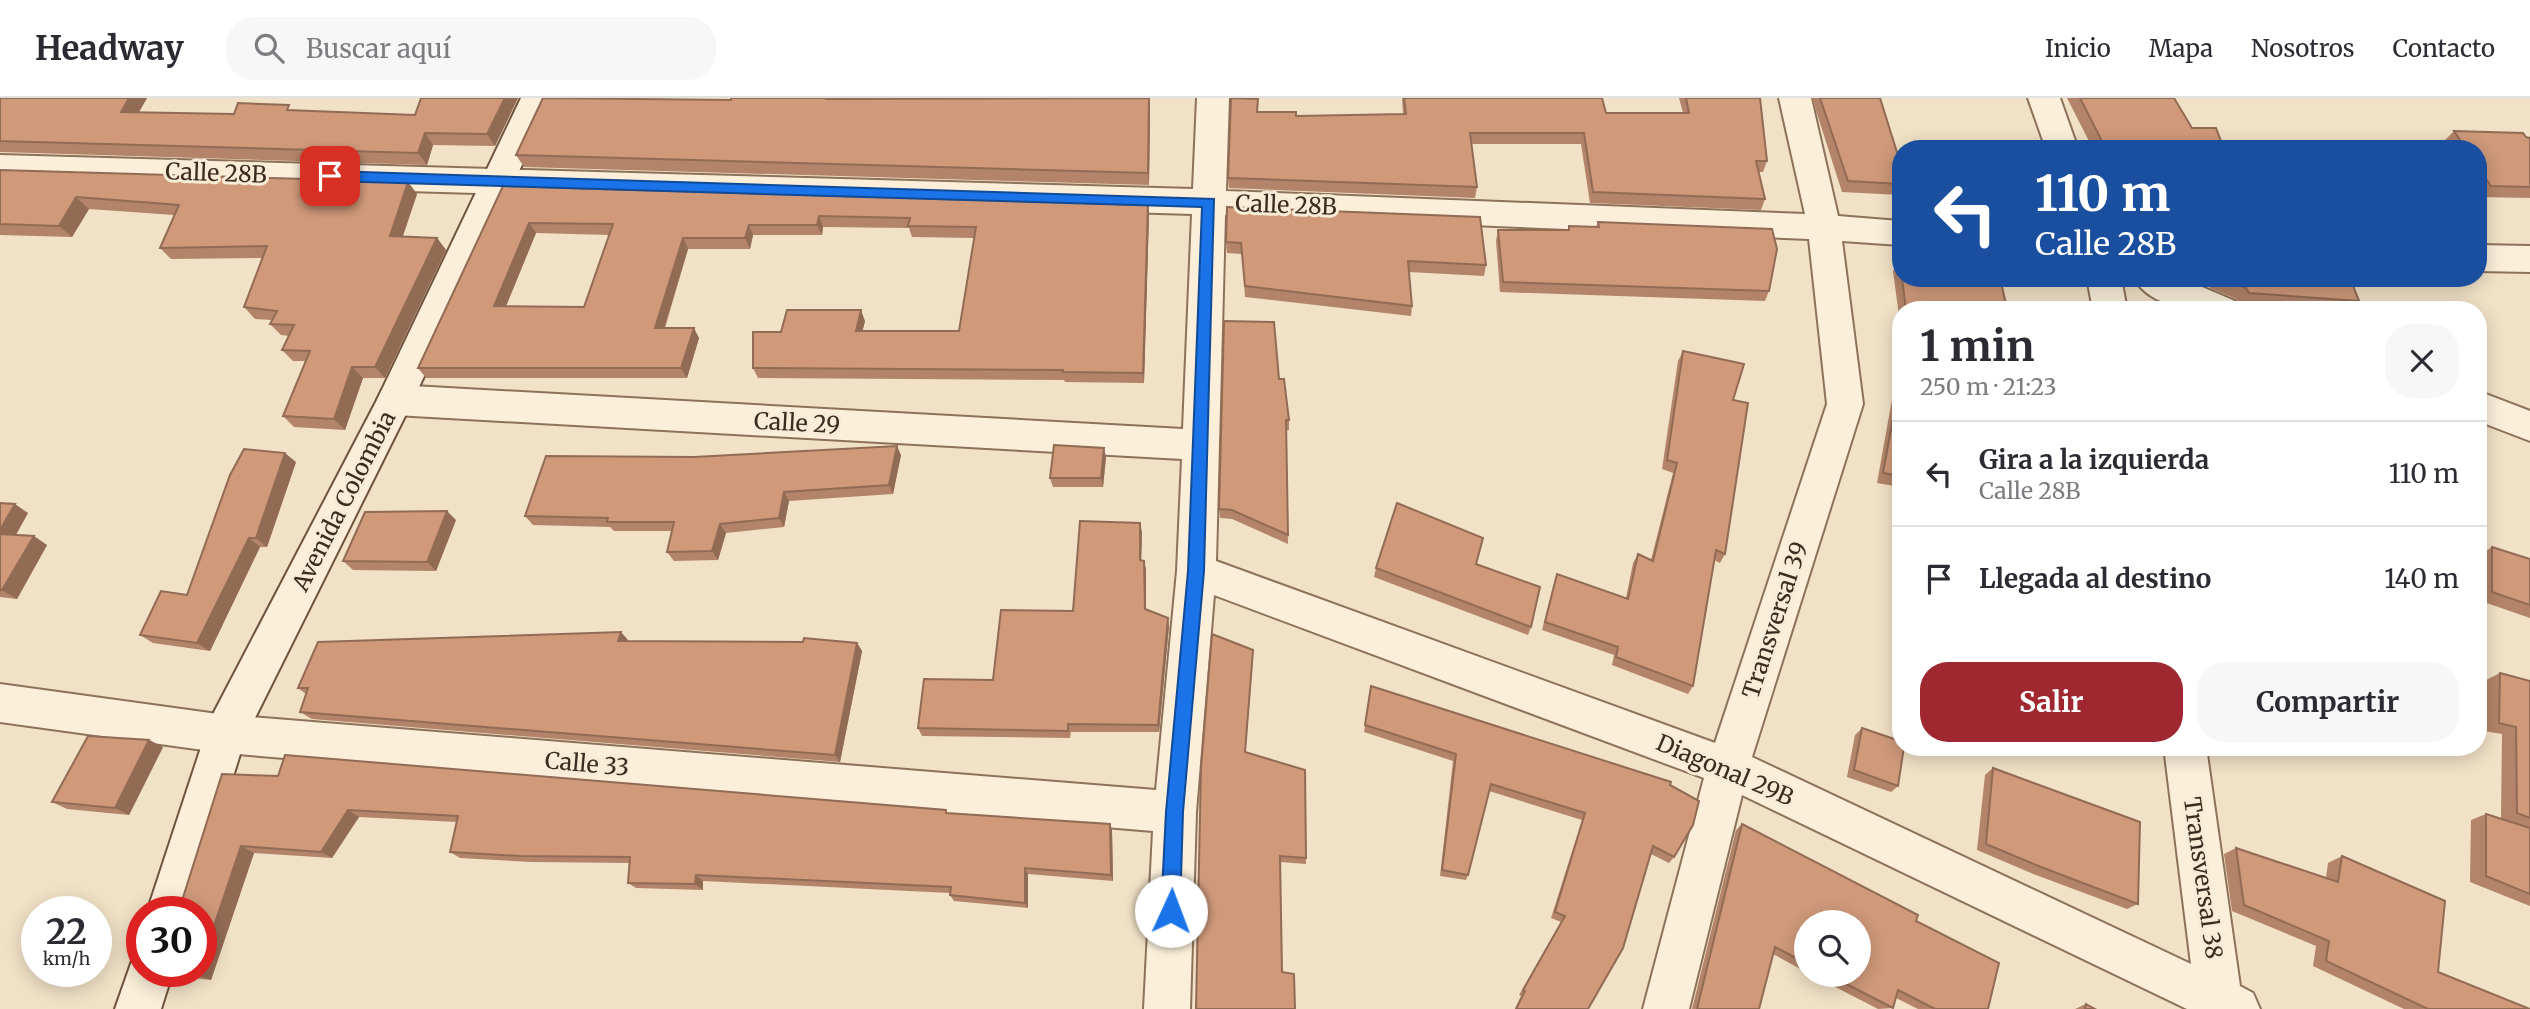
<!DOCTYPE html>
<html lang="es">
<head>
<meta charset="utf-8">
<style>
  body { margin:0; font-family:Merriweather,serif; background:#f7f7f7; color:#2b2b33; height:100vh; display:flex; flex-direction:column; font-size:26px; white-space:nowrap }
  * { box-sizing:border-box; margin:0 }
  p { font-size:23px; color:#7c7c81 }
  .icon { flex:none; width:38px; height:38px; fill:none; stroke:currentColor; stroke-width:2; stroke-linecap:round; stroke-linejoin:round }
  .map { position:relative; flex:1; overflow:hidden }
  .panel { position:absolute; left:1892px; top:203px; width:595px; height:455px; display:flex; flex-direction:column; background:#fff; border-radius:28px; box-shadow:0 4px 18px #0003 }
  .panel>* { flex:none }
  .guide { position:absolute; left:1892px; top:42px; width:595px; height:147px; border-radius:28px; box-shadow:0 4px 18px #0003; background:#1a4fa0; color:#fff; overflow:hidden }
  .fabs { position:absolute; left:1794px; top:812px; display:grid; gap:14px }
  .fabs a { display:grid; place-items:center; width:77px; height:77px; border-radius:50%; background:#fff; box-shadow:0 4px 18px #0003; font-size:35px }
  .speed { position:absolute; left:21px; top:798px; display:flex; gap:14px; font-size:35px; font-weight:700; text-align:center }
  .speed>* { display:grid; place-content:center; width:91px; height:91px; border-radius:50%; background:#fff; box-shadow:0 4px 18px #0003; line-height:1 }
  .speed small { font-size:18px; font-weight:400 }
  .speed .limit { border:10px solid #d22; background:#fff; color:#111 }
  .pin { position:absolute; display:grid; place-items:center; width:60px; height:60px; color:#fff; margin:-30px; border-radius:14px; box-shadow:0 4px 10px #0006 }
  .me { position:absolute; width:77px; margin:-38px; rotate:2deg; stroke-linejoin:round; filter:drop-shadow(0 0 5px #0008) }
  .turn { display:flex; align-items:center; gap:24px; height:147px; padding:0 28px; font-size:32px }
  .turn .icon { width:91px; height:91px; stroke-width:2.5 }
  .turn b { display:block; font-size:49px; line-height:60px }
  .round { display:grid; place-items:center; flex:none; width:74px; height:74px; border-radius:28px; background:#f7f7f7 }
  .summary { display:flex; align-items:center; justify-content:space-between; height:119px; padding:0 28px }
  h1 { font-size:42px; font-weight:700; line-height:52px }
  .action { display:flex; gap:14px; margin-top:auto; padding:14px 28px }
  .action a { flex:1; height:80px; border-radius:28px; background:#9f272f; color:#fff; font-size:28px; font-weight:700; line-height:80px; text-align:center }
  .action a+a { background:#f7f7f7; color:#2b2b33 }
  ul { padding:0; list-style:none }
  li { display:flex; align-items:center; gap:21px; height:105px; padding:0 28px; border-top:2px solid #e1e1e2 }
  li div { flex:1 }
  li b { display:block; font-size:26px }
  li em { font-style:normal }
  header { display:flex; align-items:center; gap:42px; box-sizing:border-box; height:98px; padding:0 35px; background:#fff; border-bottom:2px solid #e1e1e2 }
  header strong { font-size:33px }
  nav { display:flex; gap:38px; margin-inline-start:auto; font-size:24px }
  .search { width:490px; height:63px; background:#f7f7f7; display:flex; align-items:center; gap:18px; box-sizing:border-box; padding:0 24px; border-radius:28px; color:#7c7c81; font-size:26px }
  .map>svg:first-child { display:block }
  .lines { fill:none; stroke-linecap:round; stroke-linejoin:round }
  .street-casing { stroke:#8d725a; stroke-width:4 }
  .secondary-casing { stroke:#6f533d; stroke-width:4 }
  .street { fill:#fbefda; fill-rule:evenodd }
  .secondary { fill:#fbefda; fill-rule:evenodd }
  .wall { fill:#b38469; fill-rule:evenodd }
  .shaded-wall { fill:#926b55 }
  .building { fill:#d0997a; stroke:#926b55; stroke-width:2; fill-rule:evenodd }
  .route { fill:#1a73e8; stroke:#114b97; stroke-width:2 }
  .labels { text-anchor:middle; stroke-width:6; stroke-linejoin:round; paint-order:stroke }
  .street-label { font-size:23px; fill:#3d2b1f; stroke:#f7ecd6 }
</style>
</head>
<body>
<header>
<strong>Headway</strong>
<div class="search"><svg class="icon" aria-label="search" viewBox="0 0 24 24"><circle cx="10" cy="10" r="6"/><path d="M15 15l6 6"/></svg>Buscar aquí</div>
<nav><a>Inicio</a><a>Mapa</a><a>Nosotros</a><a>Contacto</a></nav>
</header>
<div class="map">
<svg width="2530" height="911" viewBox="0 0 2530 911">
  <rect width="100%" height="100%" fill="#f1e1c6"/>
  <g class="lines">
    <defs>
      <path id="street" d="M 1197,0 L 1229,0 L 1226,93 L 1805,116 L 1779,0 L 1811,0 L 1838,118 L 1900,123 L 1900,147 L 1842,143 L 1863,306 L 1752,659 L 2191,866 L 2164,649 L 2206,649 L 2240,888 L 2253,895 L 2260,911 L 2187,911 L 1742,697 L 1689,911 L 1643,911 L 1704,680 L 1214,497 L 1196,714 L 1190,911 L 1144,911 L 1153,733 L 225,655 L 0,624 L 0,586 L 225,617 L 1156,692 L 1177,473 L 1182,361 L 395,317 L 382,312 L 377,302 L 382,292 L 395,287 L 1183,331 L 1192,116 L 0,81 L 0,57 L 1193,91 ZM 1225,117 L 1809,141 L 1827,306 L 1715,645 L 1216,463 Z
        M 2028,0 L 2060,0 L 2078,51 L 2046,51 Z
        M 2478,147 L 2530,148 L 2530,174 L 2478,173 Z
        M 2087,180 L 2121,180 L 2127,212 L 2093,212 Z
        M 2134,180 L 2181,180 L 2235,203 L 2240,212 C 2207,212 2153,215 2134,180 Z
        M 2478,293 L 2530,313 L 2530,343 L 2478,323 Z"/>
      <path id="secondary" d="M 521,0 L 553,0 L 413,302 L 245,640 L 191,814 L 147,814 L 210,622 L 378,300 Z
        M 142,854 L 142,873 L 173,873 L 161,911 L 115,911 L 134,857 Z"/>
    </defs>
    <!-- street casing -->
    <use href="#street" class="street-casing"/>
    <!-- secondary casing -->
    <use href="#secondary" class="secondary-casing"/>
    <!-- street -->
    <use href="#street" class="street"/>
    <!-- secondary -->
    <use href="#secondary" class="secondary"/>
  </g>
  <!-- wall -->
  <path class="wall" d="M 0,0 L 147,0 L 139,14 L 234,16 L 293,12 L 415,17 L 518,0 L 495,48 L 433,47 L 427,67 L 0,54 Z
    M 1149,0 L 1150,10 L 1149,87 L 524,69 L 516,57 L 621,1 L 731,2 Z
    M 1402,0 L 1602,0 L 1606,15 L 1683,15 L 1679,0 L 1760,0 L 1767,63 L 1763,74 L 1759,74 L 1765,101 L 1761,112 L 1590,105 L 1581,46 L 1471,46 L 1477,89 L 1475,100 L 1229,90 L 1228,80 L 1258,14 L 1296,18 L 1403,16 Z
    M 1812,0 L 1880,0 L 1900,64 L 1900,97 L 1842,94 Z
    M 2067,0 L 2174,0 L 2192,30 L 2224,51 L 2093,51 Z
    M 2454,33 L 2530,40 L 2530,100 L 2480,99 L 2478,97 L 2478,51 L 2448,51 L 2443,44 Z
    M 0,72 L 408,84 L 417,96 L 403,138 L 437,140 L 446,152 L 385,280 L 363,280 L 345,332 L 294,329 L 283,318 L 306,263 L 293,263 L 282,252 L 289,238 L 281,237 L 270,226 L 272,222 L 255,221 L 244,209 L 262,160 L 171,161 L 160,150 L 174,117 L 89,111 L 72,139 L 0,137 Z
    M 503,88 L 1148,107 L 1149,117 L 1144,285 L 1065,284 L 1064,282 L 758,280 L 753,270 L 781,234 L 865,223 L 862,233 L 959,233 L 974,140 L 912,139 L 909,130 L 823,129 L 822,137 L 753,137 L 750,151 L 688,151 L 665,230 L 699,240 L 687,280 L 426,280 L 418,270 ZM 536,135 L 610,137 L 584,209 L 506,208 Z
    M 1598,124 L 1769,193 L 1765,203 L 1500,194 L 1496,143 L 1498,132 L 1568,132 L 1569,128 L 1596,129 Z
    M 1226,144 L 1486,167 L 1484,178 L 1409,174 L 1412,208 L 1411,218 L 1245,199 L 1242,156 L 1227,155 Z
    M 1900,162 L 1900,180 L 2000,180 L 2006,206 L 2002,212 L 1900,212 L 1900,225 L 1893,173 Z
    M 2211,180 L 2350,180 L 2359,203 L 2350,212 L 2321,212 L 2240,206 L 2236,201 L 2210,190 Z
    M 1683,253 L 1733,302 L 1725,456 L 1720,465 L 1714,462 L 1693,588 L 1688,596 L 1612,567 L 1614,557 L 1542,532 L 1554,485 L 1557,476 L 1626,500 L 1633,465 L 1638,456 L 1651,462 L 1673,375 L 1662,371 L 1678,263 Z
    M 1900,257 L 1900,389 L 1877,385 Z
    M 1279,281 L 1289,322 L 1289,332 L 1286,332 L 1288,446 L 1232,421 L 1220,420 L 1219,411 Z
    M 901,357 L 893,396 L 789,403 L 784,429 L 726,435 L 718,462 L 674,463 L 667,454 L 672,433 L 614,433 L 610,429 L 533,427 L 525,418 L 694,359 Z
    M 1106,359 L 1103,389 L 1053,389 L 1050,380 Z
    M 296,364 L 267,449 L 260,449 L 210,553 L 153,545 L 140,537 L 187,497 Z
    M 0,405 L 28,415 L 16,437 L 47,447 L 17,501 L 0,499 Z
    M 456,422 L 436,473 L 353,472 L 343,463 Z
    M 1142,434 L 1141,462 L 1146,471 L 1146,512 L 1169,528 L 1159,634 L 1071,634 L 1070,640 L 922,638 L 918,630 L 993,582 L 1073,513 Z
    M 2492,449 L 2530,461 L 2530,520 L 2478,502 L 2478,458 Z
    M 1476,466 L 1531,529 L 1528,537 L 1374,479 L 1376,470 Z
    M 621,534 L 628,543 L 857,545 L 862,553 L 840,664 L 312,621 L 300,614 L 306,596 L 298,590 Z
    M 1253,560 L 1245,655 L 1306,760 L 1306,766 L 1280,764 L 1282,874 L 1196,911 Z
    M 2500,575 L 2530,583 L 2530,808 L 2470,784 L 2471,722 L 2486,716 L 2501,721 L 2502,636 L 2484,633 L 2486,582 Z
    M 1371,588 L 1670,687 L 1674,759 L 1669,765 L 1651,756 L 1588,911 L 1515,911 L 1521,898 L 1519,897 L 1561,824 L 1551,820 L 1582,722 L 1489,693 L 1468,777 L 1466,782 L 1440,778 L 1453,663 L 1364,634 Z
    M 1862,630 L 1898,688 L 1891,694 L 1847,679 L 1855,637 Z
    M 149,642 L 163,649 L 129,717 L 67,711 L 52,704 Z
    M 1993,670 L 2138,806 L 2127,811 L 2031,775 L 1977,752 L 1985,677 Z
    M 222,676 L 948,715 L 1112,732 L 1113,783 L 1028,776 L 1028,810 L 954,803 L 950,797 L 950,795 L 703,783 L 703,792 L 636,790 L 628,785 L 630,765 L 531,764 L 460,760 L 450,754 L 457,724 L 359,719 L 332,760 L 254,755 L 211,882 L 174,878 L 160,874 Z
    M 1742,726 L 1916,823 L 1988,911 L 1918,911 L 1896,900 L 1893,910 L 1878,911 L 1812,877 L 1858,877 L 1806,824 L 1806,874 L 1773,856 L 1759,911 L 1692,911 L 1736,732 Z
    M 2236,750 L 2326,780 L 2328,765 L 2342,758 L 2438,874 L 2530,911 L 2404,911 L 2313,868 L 2316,848 L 2232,813 L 2224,756 Z
    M 2086,906 L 2085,911 L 2075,911 Z"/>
  <!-- shaded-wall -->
  <path class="shaded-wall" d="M 129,0 L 147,0 L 132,26 L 121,14 Z
    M 505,0 L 518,0 L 495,48 L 487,36 Z
    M 1149,0 L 1150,10 L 1149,87 L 1148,75 Z
    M 425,35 L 433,47 L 427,67 L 418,55 Z
    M 408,84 L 417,96 L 399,149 L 390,138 Z
    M 76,99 L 89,111 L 72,139 L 59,128 Z
    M 1148,107 L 1149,117 L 1144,285 L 1143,275 Z
    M 819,118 L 823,129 L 822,137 L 817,127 Z
    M 529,125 L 536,135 L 502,218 L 494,208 Z
    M 749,127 L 753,137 L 750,151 L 745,140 Z
    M 437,140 L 446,152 L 385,280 L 375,269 Z
    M 683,140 L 688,151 L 661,240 L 655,230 Z
    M 861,212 L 865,223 L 860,243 L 856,233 Z
    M 694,230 L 699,240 L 687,280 L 681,270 Z
    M 352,269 L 363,280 L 345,332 L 334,321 Z
    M 897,348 L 901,357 L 893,396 L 889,387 Z
    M 1104,350 L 1106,359 L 1103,389 L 1101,380 Z
    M 285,355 L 296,364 L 267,449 L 256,440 Z
    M 784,394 L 789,403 L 784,429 L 779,420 Z
    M 15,406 L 28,415 L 11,445 L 0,438 L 0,432 Z
    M 447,413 L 456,422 L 436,473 L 427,464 Z
    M 1140,425 L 1142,434 L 1141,471 L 1140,462 Z
    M 720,426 L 726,435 L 718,462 L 712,453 Z
    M 34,438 L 47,447 L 17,501 L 2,492 Z
    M 249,440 L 260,449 L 210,553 L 197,545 Z
    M 1144,463 L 1146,471 L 1146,519 L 1145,511 Z
    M 1168,520 L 1169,528 L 1159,634 L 1158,627 Z
    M 621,534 L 628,542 L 625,551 L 618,543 Z
    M 857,545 L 862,553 L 840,664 L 835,657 Z
    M 1253,552 L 1253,560 L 1245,661 L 1245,654 Z
    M 149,642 L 163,649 L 129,717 L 115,710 Z
    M 348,712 L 359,719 L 332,760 L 321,754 Z
    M 1110,726 L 1112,732 L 1113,783 L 1111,777 Z
    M 241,748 L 254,755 L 211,882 L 197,877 L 199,873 L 201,873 L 201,866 Z
    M 1025,770 L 1028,776 L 1028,810 L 1025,805 Z
    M 696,777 L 703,783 L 703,792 L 695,786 Z"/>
  <!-- building -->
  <path class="building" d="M 0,0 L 129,0 L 121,14 L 234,16 L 238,5 L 289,7 L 287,12 L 415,17 L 421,0 L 505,0 L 487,36 L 425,35 L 418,55 L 0,43 Z
    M 543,0 L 731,2 L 731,0 L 828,0 L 827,1 L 1149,0 L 1148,75 L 516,57 Z
    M 1231,0 L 1258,1 L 1257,14 L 1296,14 L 1296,18 L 1406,16 L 1404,0 L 1602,0 L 1606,15 L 1689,15 L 1686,0 L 1760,0 L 1767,63 L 1756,63 L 1765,101 L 1593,94 L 1584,35 L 1470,35 L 1477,89 L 1228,80 Z
    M 1820,0 L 1880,0 L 1900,64 L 1900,86 L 1848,83 Z
    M 2080,0 L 2174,0 L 2192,30 L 2216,30 L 2224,51 L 2106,51 Z
    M 2454,33 L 2523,35 L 2526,39 L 2530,40 L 2530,89 L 2491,88 L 2478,69 L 2478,51 L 2466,51 Z
    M 0,72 L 408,84 L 390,138 L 437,140 L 375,269 L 352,269 L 334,321 L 283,318 L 310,253 L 282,252 L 294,227 L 270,226 L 277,213 L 244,209 L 267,148 L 160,150 L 179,107 L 76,99 L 59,128 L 0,126 Z
    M 503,88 L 1148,107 L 1143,275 L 1063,274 L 1063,272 L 753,270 L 753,234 L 781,234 L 787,212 L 861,212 L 856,233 L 959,233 L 976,129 L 908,128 L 910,120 L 819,118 L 817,127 L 749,127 L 745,140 L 683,140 L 655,230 L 694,230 L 681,270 L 418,270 ZM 529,125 L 613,126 L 584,209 L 494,208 Z
    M 1227,109 L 1480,119 L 1486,167 L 1408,163 L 1412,208 L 1245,188 L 1241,145 L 1226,144 Z
    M 1598,124 L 1772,131 L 1777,151 L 1769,193 L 1503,184 L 1498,132 L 1569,132 L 1569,128 L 1599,129 Z
    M 1902,180 L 2000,180 L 2006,206 L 1961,205 L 1963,212 L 1906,212 Z
    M 2222,180 L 2350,180 L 2359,203 L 2249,195 L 2246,190 Z
    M 2132,211 L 2161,211 L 2162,212 L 2132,212 Z
    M 1224,223 L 1274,224 L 1279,281 L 1284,281 L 1289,322 L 1286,322 L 1288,437 L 1232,412 L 1219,411 Z
    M 1683,253 L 1744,266 L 1733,302 L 1748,305 L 1725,456 L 1716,452 L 1693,588 L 1616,559 L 1618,549 L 1545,524 L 1557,476 L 1628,501 L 1638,456 L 1653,463 L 1677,365 L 1667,362 Z
    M 1900,282 L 1900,378 L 1883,375 Z
    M 1054,347 L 1104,350 L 1101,380 L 1050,380 Z
    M 897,348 L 889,387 L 784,394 L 779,420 L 720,426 L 712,453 L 667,454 L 674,424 L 607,424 L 608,420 L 525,418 L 546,358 L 694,359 Z
    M 244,351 L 285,355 L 256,440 L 249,440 L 197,545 L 140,537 L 161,493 L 187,497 L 230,377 Z
    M 0,405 L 15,406 L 0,432 Z
    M 1397,405 L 1483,440 L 1476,466 L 1540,489 L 1531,529 L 1376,470 Z
    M 447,413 L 427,464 L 343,463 L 365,414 Z
    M 1080,423 L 1140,425 L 1140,462 L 1144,463 L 1145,511 L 1168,520 L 1158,627 L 1068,626 L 1068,633 L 918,630 L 924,581 L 993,582 L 1001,512 L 1073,513 Z
    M 0,436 L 34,438 L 2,492 L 0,492 Z
    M 2492,449 L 2530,461 L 2530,507 L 2492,494 Z
    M 621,534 L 618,543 L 803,544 L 804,540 L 857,545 L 835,657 L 300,614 L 308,590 L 298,590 L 318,544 Z
    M 1212,536 L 1253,552 L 1245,654 L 1305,672 L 1306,760 L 1280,758 L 1282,874 L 1294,876 L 1295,911 L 1196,911 L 1201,670 Z
    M 2500,575 L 2530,583 L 2530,720 L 2517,715 L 2516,629 L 2499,625 Z
    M 1371,588 L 1671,684 L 1670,687 L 1699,703 L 1693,727 L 1674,759 L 1653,748 L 1623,850 L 1588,911 L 1516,911 L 1525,893 L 1523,892 L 1565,818 L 1555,814 L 1585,715 L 1491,686 L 1468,777 L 1442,772 L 1456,656 L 1365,627 Z
    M 1862,630 L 1900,643 L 1900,649 L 1904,649 L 1898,688 L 1854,672 Z
    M 88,638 L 149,642 L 115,710 L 52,704 Z
    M 285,657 L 946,712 L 946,715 L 1110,726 L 1111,777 L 1025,770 L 1025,805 L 950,797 L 951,789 L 696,777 L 695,786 L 628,785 L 630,759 L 521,758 L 450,754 L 458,718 L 348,712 L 321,754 L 241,748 L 201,866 L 201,814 L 166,814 L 167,811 L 180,809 L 222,676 L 278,678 Z
    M 1993,670 L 2140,724 L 2138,806 L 2041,769 L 1986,746 Z
    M 2486,716 L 2530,730 L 2530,796 L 2486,778 Z
    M 1742,726 L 1918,817 L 1916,823 L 1999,865 L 1988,911 L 1935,911 L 1898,892 L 1893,910 L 1829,877 L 1858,877 L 1858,824 L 1806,824 L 1806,865 L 1775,849 L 1759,911 L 1697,911 Z
    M 2236,750 L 2338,784 L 2342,758 L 2445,803 L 2438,874 L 2530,911 L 2428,911 L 2326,863 L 2329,843 L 2244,807 Z
    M 160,873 L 199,873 L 197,877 Z
    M 2086,906 L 2095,911 L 2085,911 Z"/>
  <!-- route -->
  <path class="route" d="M 330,73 L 1214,101 L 1204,473 L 1183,714 L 1180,813 L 1177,819 L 1171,822 L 1164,819 L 1161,813 L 1166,714 L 1188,473 L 1202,109 L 330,83 L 324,78 Z"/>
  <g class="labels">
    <!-- street labels -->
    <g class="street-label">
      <text transform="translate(216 75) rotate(2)" y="8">Calle 28B</text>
      <text transform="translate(1286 107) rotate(2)" y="8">Calle 28B</text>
      <text transform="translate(797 325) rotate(3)" y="8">Calle 29</text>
      <text transform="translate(344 403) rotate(-63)" y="8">Avenida Colombia</text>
      <text transform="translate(1775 522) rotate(-72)" y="8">Transversal 39</text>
      <text transform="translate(587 666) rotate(5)" y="8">Calle 33</text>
      <text transform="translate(1725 672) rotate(23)" y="8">Diagonal 29B</text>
      <text transform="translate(2203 780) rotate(82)" y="8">Transversal 38</text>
    </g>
  </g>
</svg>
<div class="fabs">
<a><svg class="icon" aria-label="search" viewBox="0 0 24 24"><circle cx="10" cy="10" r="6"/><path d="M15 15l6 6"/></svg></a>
</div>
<div class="speed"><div>22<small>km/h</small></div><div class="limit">30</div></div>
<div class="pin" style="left:330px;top:78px;background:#d93025"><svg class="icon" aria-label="arrive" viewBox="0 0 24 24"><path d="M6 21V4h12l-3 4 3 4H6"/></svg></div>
<svg class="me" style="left:1171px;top:813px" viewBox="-20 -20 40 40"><circle r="19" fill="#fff"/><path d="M0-13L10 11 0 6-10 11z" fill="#1a73e8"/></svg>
<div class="guide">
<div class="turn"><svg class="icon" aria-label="left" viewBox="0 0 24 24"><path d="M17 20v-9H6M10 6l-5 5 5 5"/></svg><div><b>110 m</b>Calle 28B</div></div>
</div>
<section class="panel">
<div class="summary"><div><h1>1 min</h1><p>250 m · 21:23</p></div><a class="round"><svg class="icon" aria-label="close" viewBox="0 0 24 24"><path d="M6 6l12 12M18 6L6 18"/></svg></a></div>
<ul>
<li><svg class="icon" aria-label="left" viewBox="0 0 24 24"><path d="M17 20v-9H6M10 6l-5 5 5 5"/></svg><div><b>Gira a la izquierda</b><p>Calle 28B</p></div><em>110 m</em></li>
<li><svg class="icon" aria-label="arrive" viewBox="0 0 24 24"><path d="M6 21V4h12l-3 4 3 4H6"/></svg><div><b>Llegada al destino</b></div><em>140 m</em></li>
</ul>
<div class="action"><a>Salir</a><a>Compartir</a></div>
</section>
</div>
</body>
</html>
